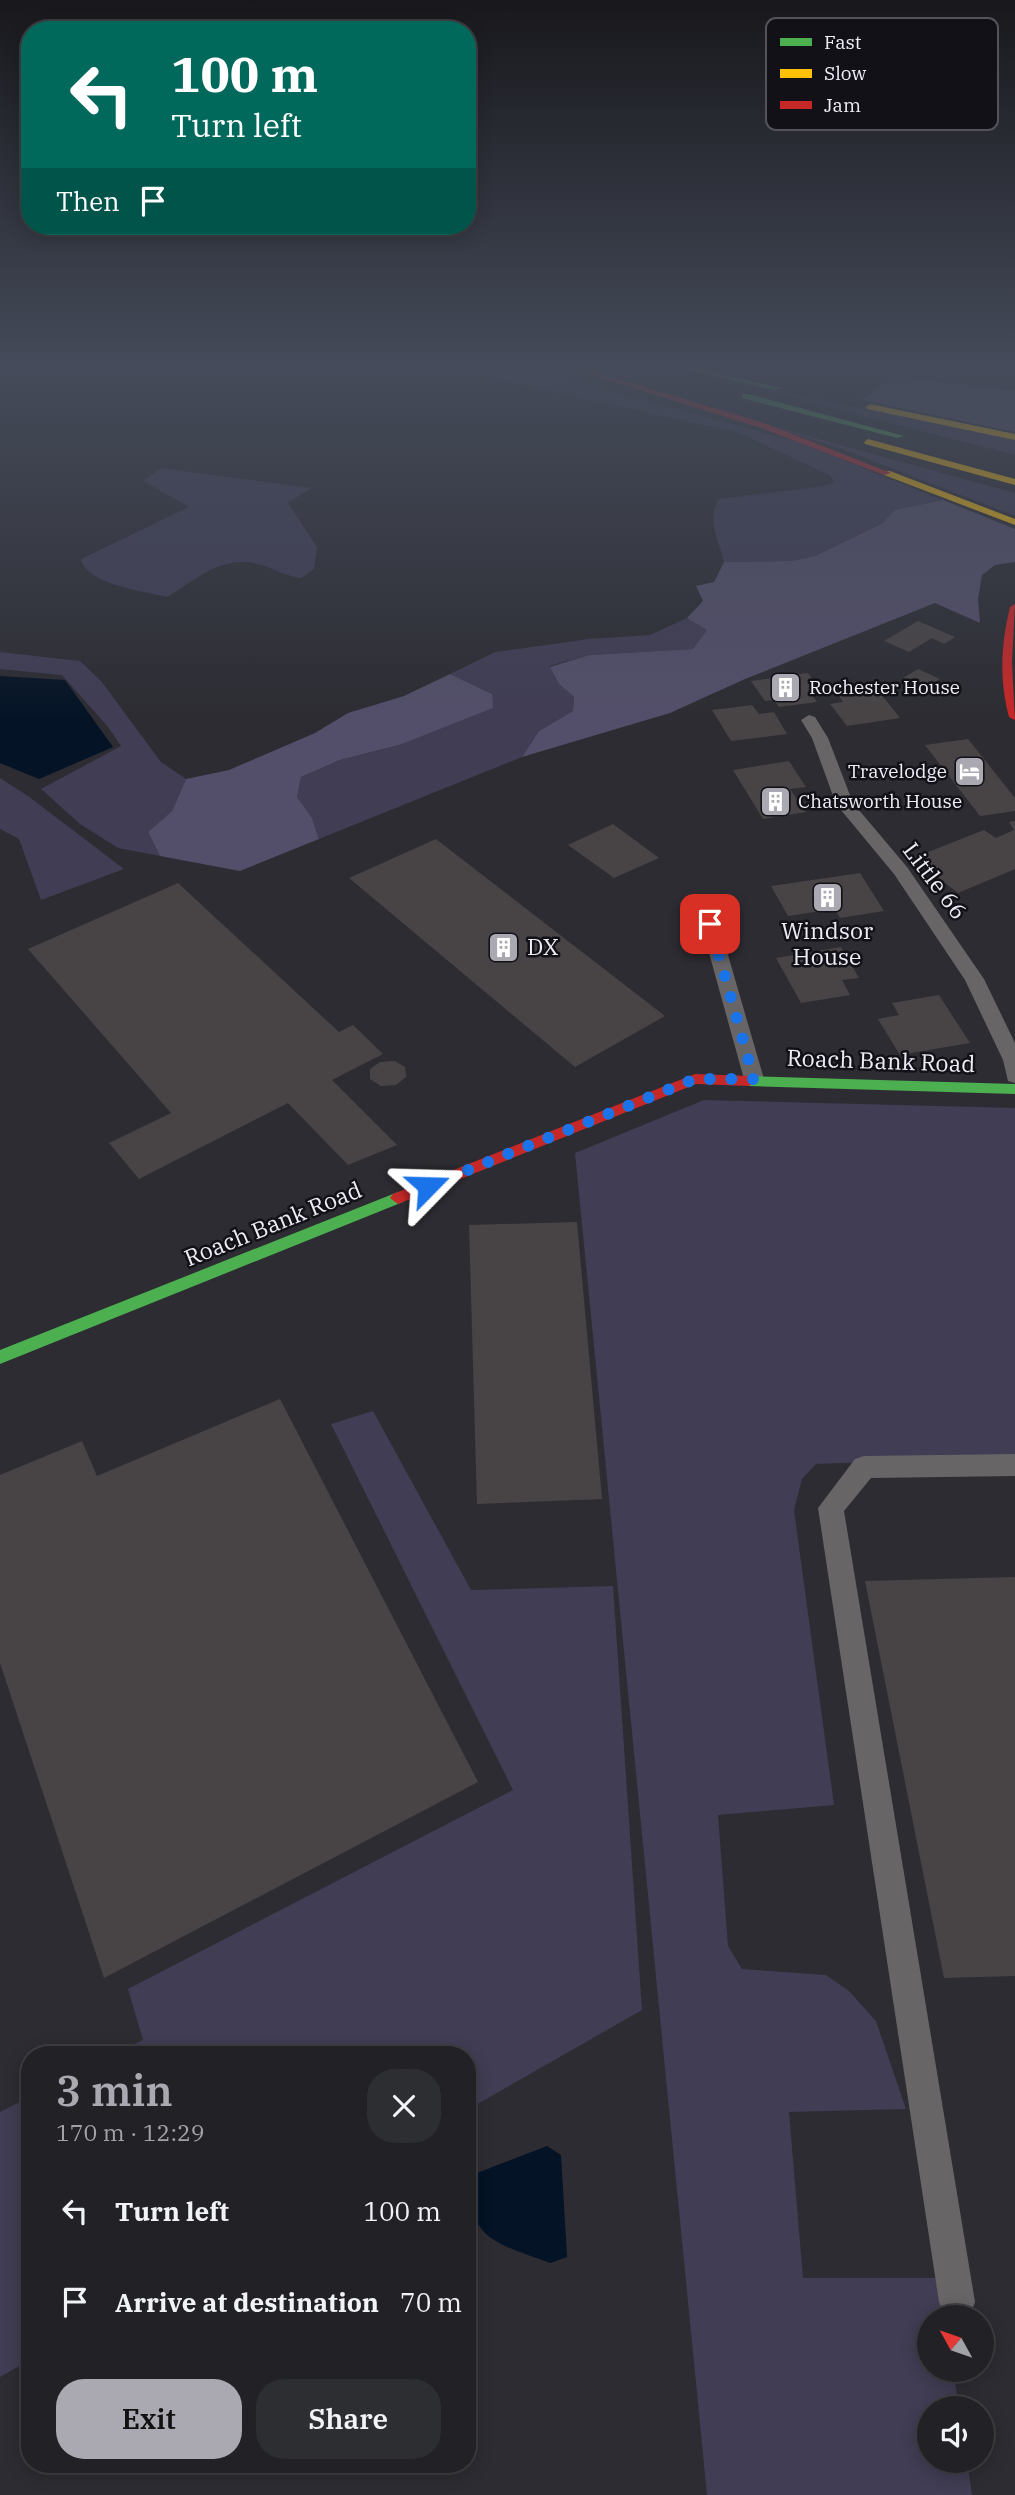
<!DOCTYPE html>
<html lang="en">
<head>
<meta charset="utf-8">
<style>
  body { margin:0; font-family:"IBM Plex Serif",serif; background:#2d2e32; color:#f1f3f6; height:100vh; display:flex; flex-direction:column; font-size:26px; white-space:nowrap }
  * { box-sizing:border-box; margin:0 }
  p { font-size:23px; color:#a2a3a7 }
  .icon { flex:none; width:38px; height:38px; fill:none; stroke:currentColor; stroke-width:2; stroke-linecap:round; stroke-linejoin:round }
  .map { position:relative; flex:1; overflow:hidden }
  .drawer { position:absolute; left:21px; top:2046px; width:455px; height:427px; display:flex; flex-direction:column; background:#212126; border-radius:28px; box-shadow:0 4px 18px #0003,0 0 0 2px #3e3e43 }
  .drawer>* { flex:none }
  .banner { position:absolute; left:21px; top:21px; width:455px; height:214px; border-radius:28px; box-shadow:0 4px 18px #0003,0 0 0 2px #3e3e43; background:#00695c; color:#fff; overflow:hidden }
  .needle { width:46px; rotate:310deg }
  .fabs { position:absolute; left:917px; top:2305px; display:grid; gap:14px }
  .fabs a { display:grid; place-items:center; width:77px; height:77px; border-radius:50%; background:#212126; box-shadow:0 4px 18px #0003,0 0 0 2px #3e3e43; font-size:35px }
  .pin { position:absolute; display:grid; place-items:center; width:60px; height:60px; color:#fff; margin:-30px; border-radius:14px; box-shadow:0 4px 10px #0006 }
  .me { position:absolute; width:77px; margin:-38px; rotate:68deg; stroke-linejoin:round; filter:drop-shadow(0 0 5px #0008) }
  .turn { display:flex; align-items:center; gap:24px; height:147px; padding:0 35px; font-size:32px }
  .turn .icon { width:91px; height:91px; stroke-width:2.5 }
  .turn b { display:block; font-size:49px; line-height:60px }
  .then { display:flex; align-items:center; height:66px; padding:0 35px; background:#0003; gap:14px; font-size:26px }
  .round { display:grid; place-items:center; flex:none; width:74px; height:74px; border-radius:28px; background:#2d2e32 }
  .headline { display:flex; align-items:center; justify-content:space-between; height:119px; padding:0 35px }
  h1 { font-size:42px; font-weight:600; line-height:52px; color:#aaa9b1 }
  .primary-button { display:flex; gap:14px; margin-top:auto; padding:14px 35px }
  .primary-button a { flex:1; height:80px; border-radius:28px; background:#aaa9b1; color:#111; font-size:28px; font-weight:600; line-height:80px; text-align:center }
  .primary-button a+a { background:#2d2e32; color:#f1f3f6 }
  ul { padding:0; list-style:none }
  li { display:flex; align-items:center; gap:21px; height:91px; padding:0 35px }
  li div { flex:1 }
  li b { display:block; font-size:26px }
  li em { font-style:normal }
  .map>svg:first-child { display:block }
  .green { fill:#403d54 }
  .forest { fill:#534f6a }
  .water { fill:#041325 }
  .building { fill:#484446 }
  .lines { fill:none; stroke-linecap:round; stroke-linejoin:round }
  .street { fill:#686566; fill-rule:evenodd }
  .fast { fill:#4caf50; fill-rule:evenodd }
  .slow { fill:#ffc107; fill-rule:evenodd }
  .jam { fill:#c62828; fill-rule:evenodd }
  .route { stroke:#1a73e8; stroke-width:12; stroke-dasharray:0 21.6 }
  .labels { text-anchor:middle; stroke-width:5; stroke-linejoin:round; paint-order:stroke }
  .far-poi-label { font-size:19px; fill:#eeedf6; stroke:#121118; text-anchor:start }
  .street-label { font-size:23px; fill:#eeedf6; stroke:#121118 }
  .poi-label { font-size:23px; fill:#eeedf6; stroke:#121118 }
  .key { fill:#121118; stroke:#54535b; stroke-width:2 }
  .key-label { font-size:19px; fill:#eeedf6 }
</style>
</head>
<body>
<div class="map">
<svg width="1015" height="2495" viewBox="0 0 1015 2495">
  <rect width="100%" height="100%" fill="#2c2c32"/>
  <!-- green -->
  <path class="green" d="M 450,369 L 525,369 L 744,427 L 800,443 L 943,500 L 894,510 L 883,523 L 815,556 L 791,561 L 724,562 C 719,540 706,519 719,499 L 824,486 L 835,482 L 829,475 L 740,433 Z
    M 717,378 L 1015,440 L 1015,455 Z
    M 753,421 L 1015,493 L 1015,516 L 837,447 Z
    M 161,468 L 311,488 L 288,503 L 317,547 L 314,569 L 301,578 C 285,576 273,568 258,564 C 220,555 198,579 167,597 C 144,591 87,585 81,559 L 189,507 L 143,481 Z
    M 687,618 L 708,630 L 693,649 L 589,655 L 550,666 L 559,684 L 574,697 L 573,711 L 539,731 L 522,757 L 319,839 L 312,818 L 297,797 L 301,777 L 340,760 L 399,745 L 492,694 L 450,674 L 495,652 L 589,639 L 650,635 Z
    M 0,652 L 80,661 L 101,681 L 161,762 L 186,779 L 172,811 L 148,832 L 160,856 L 118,848 L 80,824 L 41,789 L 121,746 L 108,727 L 62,675 L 0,669 Z
    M 0,778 L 28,796 L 124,869 L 41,900 L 19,839 L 0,829 Z
    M 704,1100 L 1015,1108 L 1015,1456 L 816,1464 L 802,1479 L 794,1510 L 834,1805 L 718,1815 L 728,1946 L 742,1969 L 826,1975 L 849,1991 L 876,2021 L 906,2109 L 789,2112 L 803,2278 L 940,2278 L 945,2317 L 929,2317 L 929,2370 L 953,2370 L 959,2408 L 929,2408 L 929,2460 L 967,2461 L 972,2495 L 707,2495 L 575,1153 Z
    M 373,1411 L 471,1590 L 613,1586 L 642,2010 L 467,2110 L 467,2054 L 113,2054 L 143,2040 L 128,1989 L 513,1790 L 331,1424 Z
    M 30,2097 L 30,2360 L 0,2377 L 0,2112 Z"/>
  <!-- forest -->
  <path class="forest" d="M 892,377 L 1015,390 L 1015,432 L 862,400 Z
    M 943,500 L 1015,529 L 1015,562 L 995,565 L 982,575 L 978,599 L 980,623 L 935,603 L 745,679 L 670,713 L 522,757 L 539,731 L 573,711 L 574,697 L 559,684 L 550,667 L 589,655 L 693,649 L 707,630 L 687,618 L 703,601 L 696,586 L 714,582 L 724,562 L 791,561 L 815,556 L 883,523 L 894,510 Z
    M 450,674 L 492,694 L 493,708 L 399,745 L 340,760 L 301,777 L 297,797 L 312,818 L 319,839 L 240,871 L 160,856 L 148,832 L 172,811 L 186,779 L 229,770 L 315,733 L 348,713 L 404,696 Z"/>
  <!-- water -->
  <path class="water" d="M 0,676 L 65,680 L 113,747 L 39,779 L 0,763 Z
    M 547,2146 L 561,2155 L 567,2257 L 550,2263 C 500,2244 463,2240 472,2175 Z"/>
  <!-- building -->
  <path class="building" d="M 918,621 L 955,637 L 944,644 L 932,638 L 909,652 L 884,641 Z
    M 918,669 L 940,679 L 925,688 L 903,678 Z
    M 808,673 L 822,693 L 812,695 L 817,702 L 779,707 L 774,700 L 765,701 L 751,681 Z
    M 876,688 L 900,718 L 847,726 L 830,704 L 843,702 L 837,693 Z
    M 752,705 L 759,714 L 774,712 L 787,734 L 731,741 L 712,710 Z
    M 968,739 L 1015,798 L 1015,811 L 980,816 L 925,745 Z
    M 789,761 L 806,787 L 790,789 L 806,812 L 763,819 L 733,770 Z
    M 1015,821 L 1015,869 L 958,893 L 913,858 L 984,830 L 996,838 L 1014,830 L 1009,822 Z
    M 613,824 L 659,858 L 614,878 L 568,845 Z
    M 436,839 L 665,1016 L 575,1067 L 349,878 Z
    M 860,873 L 884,911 L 840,918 L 835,909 L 788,916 L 771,886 Z
    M 178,883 L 339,1032 L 353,1025 L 383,1054 L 332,1080 L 397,1145 L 348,1165 L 288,1103 L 139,1179 L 109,1143 L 171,1113 L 28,949 Z
    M 841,947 L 859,978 L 842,980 L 850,995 L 801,1003 L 776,958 Z
    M 939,995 L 970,1043 L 900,1055 L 878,1019 L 899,1015 L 892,1003 Z
    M 395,1061 L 405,1067 L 406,1077 L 396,1085 L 381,1086 L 370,1079 L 370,1069 L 380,1062 Z
    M 577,1222 L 602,1499 L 477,1504 L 469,1225 Z
    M 280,1399 L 478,1782 L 104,1978 L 0,1663 L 0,1475 L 82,1441 L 97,1476 Z
    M 1015,1577 L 1015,1976 L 944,1978 L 865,1581 Z"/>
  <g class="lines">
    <!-- street -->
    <path class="street" d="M 809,715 L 815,717 L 828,738 L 853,803 L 907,867 L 984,979 L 1015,1043 L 1015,1083 L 1008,1081 L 1003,1060 L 965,980 L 894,874 L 836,804 L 812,738 L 801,720 Z
      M 710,918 L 719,924 L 764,1079 L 761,1084 L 747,1084 L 744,1079 L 701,924 Z
      M 1015,1454 L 1015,1476 L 871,1478 L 844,1511 L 975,2302 L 970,2315 L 964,2317 L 944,2315 L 939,2302 L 818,1508 L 855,1459 L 864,1456 Z"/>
    <!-- fast -->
    <path class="fast" d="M 682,369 L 699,369 L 781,388 L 777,390 Z
      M 742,394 L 748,394 L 904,436 L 897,438 L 742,398 Z
      M 749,1076 L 1015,1084 L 1015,1094 L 749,1086 L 742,1081 Z
      M 398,1192 L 403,1194 L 406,1198 L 403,1202 L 0,1364 L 0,1350 Z"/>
    <!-- slow -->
    <path class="slow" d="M 870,404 L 1015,434 L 1015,440 L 867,409 L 866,407 Z
      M 868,439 L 1015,479 L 1015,485 L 865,444 L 864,442 Z
      M 884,471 L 890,471 L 1015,519 L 1015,525 L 884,475 Z"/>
    <!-- jam -->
    <path class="jam" d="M 572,369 L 585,369 L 767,424 L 891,473 L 884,475 L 761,428 Z
      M 1015,604 L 1012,662 L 1015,720 L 1009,717 C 999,679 1001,645 1010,607 Z
      M 695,1074 L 749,1076 L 756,1081 L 749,1086 L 696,1084 L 403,1202 L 398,1204 L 390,1198 L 393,1194 Z"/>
  </g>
  <!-- sky -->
  <linearGradient id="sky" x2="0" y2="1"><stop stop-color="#18181c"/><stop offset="0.51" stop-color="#454b5a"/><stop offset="1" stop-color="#454b5a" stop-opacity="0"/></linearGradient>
  <rect width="1015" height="719" fill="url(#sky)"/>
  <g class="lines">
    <!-- route -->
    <path class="route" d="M 428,1186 L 695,1079 L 754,1079 L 710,924"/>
  </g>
  <!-- icons -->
  <defs>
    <symbol id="building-square" viewBox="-11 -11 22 22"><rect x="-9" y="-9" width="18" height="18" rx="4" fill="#aaa9b1" stroke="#121118"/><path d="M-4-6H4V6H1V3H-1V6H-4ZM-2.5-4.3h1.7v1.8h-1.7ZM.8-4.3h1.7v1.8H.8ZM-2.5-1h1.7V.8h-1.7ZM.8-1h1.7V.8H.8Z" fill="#fff"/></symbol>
    <symbol id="hotel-square" viewBox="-11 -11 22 22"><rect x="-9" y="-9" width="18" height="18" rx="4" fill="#aaa9b1" stroke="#121118"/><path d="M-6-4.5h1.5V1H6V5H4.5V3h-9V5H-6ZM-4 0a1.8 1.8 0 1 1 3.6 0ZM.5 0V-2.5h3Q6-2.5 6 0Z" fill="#fff"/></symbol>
  </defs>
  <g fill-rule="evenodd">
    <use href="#building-square" x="768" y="670" width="35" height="35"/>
    <use href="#hotel-square" x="952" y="754" width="35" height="35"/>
    <use href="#building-square" x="758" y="784" width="35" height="35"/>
    <use href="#building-square" x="810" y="880" width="35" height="35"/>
    <use href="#building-square" x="486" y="930" width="35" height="35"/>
  </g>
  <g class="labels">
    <!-- far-poi labels -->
    <g class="far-poi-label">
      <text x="809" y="694">Rochester House</text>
      <text x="947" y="778" text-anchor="end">Travelodge</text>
      <text x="798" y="808">Chatsworth House</text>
    </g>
    <!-- street labels -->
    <g class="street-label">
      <text transform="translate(935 881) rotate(53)" y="8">Little 66</text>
      <text transform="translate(881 1061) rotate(2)" y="8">Roach Bank Road</text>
      <text transform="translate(273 1224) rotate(-22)" y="8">Roach Bank Road</text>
    </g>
    <!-- poi labels -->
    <g class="poi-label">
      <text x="827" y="939">Windsor<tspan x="827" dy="26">House</tspan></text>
      <text x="527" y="955" text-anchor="start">DX</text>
    </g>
  </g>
  <!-- legend -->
  <rect x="766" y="18" width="232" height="112" rx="10" class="key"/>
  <rect x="780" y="38" width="32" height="8" fill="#4caf50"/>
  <rect x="780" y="69" width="32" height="9" fill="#ffc107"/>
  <rect x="780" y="101" width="32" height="8" fill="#c62828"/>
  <g class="key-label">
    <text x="824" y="49">Fast</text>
    <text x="824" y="80">Slow</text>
    <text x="824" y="112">Jam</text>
  </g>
</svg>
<div class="fabs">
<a><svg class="needle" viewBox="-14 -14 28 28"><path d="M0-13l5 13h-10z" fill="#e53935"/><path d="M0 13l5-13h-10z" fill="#a2a3a7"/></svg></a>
<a><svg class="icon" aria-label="sound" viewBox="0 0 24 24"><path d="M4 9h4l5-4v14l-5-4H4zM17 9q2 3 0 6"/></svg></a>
</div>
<div class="pin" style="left:710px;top:924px;background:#d93025"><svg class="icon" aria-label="arrive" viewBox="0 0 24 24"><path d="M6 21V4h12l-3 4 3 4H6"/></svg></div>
<svg class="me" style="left:428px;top:1186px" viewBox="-20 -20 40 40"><path d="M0-17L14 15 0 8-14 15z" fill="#1a73e8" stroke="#fff" stroke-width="4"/></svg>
<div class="banner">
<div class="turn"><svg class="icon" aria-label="left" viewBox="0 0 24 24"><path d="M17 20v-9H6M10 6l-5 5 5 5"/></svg><div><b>100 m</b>Turn left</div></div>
<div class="then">Then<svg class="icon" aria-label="arrive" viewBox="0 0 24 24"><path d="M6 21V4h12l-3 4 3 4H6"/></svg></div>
</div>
<section class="drawer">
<div class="headline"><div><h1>3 min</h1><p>170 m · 12:29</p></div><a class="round"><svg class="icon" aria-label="close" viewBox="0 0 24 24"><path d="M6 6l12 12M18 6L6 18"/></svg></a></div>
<ul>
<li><svg class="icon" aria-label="left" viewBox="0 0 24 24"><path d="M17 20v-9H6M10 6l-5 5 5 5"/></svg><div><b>Turn left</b></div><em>100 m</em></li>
<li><svg class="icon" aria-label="arrive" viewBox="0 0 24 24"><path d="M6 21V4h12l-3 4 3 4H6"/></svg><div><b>Arrive at destination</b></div><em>70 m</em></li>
</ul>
<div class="primary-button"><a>Exit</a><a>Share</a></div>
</section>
</div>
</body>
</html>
